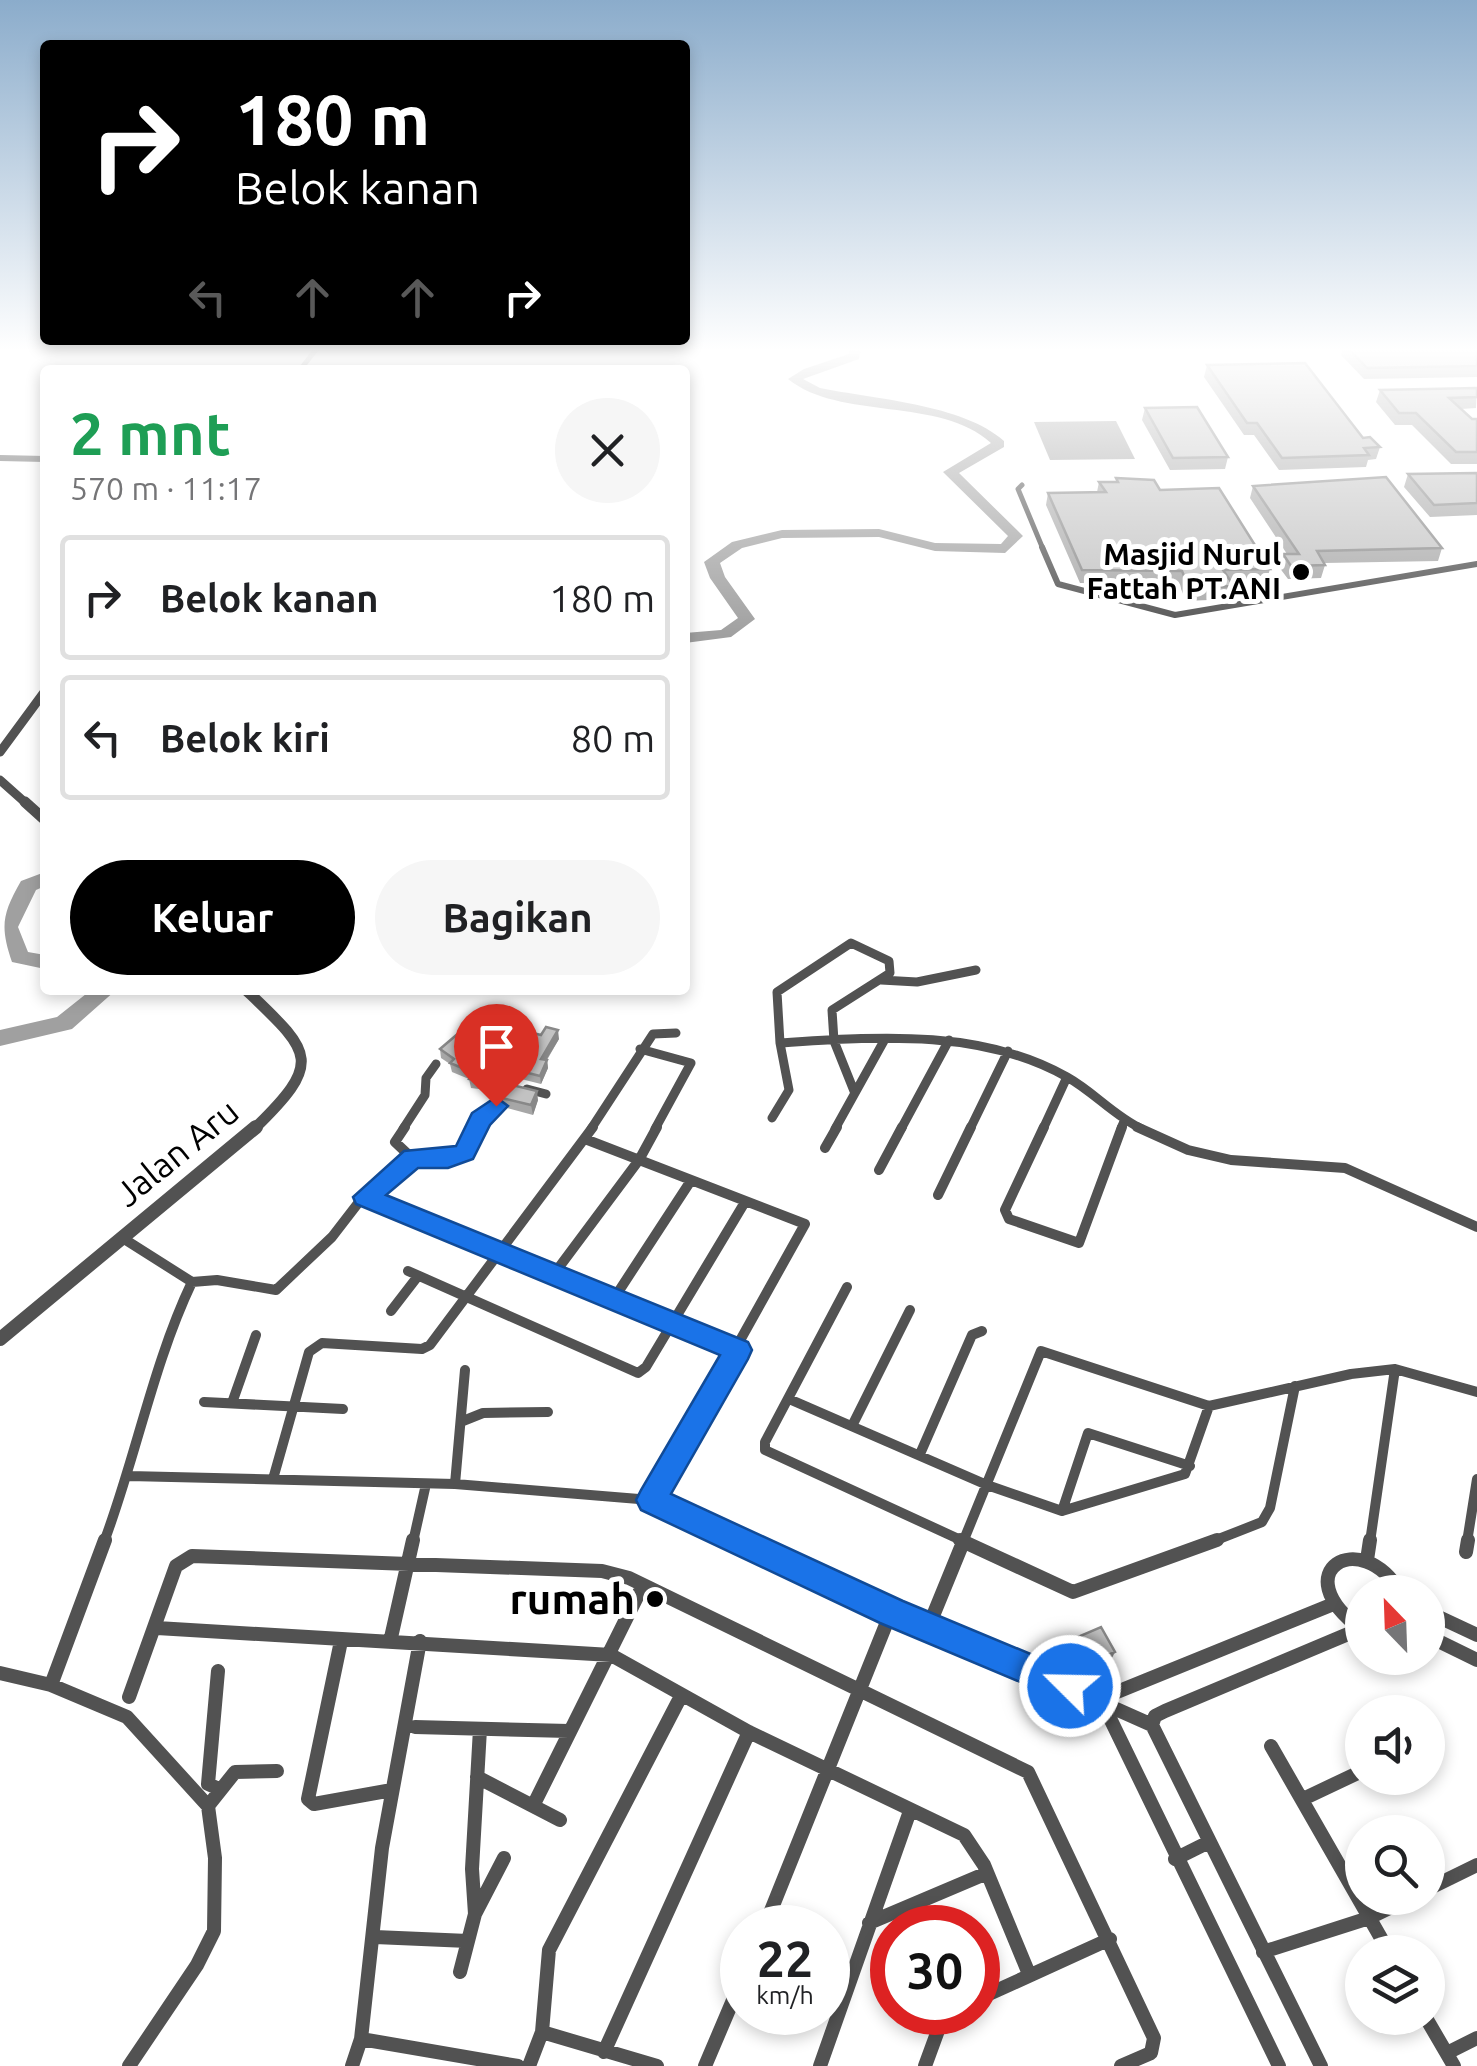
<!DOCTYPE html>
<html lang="id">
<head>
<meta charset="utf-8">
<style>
  body { margin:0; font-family:Ubuntu,sans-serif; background:#f6f6f6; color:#202124; height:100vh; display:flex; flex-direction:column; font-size:38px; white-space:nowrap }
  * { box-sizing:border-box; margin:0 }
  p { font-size:32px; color:#757577 }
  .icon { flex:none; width:55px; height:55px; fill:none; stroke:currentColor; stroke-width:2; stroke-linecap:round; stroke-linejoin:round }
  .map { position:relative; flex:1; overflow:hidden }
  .details { position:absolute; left:40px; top:365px; width:650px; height:630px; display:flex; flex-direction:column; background:#fff; border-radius:10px; box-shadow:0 5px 15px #0003 }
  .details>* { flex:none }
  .hud { position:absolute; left:40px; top:40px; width:650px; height:305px; border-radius:10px; box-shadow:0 5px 15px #0003; background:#000; color:#fff; overflow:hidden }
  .needle { width:65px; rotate:337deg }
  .tools { position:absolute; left:1345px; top:1575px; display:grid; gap:20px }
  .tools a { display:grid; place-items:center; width:100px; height:100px; border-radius:50%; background:#fff; box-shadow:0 5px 15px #0003; font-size:50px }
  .speed { position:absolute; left:720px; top:1905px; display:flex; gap:20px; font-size:50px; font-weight:700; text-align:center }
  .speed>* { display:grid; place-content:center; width:130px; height:130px; border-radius:50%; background:#fff; box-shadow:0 5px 15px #0003; line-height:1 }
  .speed small { font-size:25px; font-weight:400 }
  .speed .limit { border:15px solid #d22; background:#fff; color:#111 }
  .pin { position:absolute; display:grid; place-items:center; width:85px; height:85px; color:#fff; margin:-102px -42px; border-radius:50% 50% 50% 0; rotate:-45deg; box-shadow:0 0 10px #0007 }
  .pin .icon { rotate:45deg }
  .me { position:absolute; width:110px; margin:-55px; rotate:293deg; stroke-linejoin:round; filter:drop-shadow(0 0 8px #0008) }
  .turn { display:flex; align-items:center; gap:35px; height:210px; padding:0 30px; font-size:45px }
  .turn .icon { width:130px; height:130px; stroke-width:2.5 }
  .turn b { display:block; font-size:70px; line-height:85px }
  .lanes { display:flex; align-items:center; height:95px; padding:0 30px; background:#0003; justify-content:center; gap:50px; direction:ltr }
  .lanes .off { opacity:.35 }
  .round { display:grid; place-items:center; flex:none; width:105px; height:105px; border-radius:52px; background:#f6f6f6 }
  .head { display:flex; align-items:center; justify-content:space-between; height:170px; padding:0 30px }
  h1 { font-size:60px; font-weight:700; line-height:75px; color:#1e9e55 }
  .button { display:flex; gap:20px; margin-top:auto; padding:20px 30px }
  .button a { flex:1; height:115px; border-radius:60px; background:#000; color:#fff; font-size:40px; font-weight:700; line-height:115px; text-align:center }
  .button a+a { background:#f6f6f6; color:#202124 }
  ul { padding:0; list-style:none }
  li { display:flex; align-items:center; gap:30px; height:125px; margin:0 20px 15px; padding:0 10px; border:5px solid #e0e0e0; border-radius:10px }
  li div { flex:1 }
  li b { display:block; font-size:38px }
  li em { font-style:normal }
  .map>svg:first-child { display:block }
  .water { fill:#a0a0a0 }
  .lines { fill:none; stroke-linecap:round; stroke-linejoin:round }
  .river { fill:#a0a0a0; fill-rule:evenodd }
  .minor-far4 { stroke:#525252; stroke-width:5 }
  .minor-far3 { stroke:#525252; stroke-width:6 }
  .minor-far2 { stroke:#525252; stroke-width:9 }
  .minor-far1 { stroke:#525252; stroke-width:10 }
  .minor { stroke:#525252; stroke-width:14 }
  .tertiary-far3 { stroke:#525252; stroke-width:6 }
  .tertiary-far2 { stroke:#525252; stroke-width:9 }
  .tertiary-far1 { stroke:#525252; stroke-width:11 }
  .tertiary { stroke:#525252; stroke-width:14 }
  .wall { fill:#a7a7a7 }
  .shaded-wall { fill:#888 }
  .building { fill:#c2c2c2; stroke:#888; stroke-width:2.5 }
  .route { fill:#1a73e8; stroke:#114b97; stroke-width:2.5 }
  .poi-dot { fill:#000; stroke:#fff; stroke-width:4 }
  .labels { text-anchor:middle; stroke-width:10; stroke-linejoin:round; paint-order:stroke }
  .far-poi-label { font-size:30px; font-weight:bold; fill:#000; stroke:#fff; text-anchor:end }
  .street-label { font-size:35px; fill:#000; stroke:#fff }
  .near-poi-label { font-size:42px; font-weight:bold; fill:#000; stroke:#fff; text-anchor:end }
</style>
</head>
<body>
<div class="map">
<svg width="1477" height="2066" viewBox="0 0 1477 2066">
  <rect width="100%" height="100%" fill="#fff"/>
  <!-- water -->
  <path class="water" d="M 1116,421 L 1135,459 L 1050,460 L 1034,422 Z"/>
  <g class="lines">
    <!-- river -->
    <path class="river" d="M 849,347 L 861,347 L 859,359 L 803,379 L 820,388 C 873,399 963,404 1004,441 L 1004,447 L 959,473 L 1023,536 L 1005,553 L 935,551 L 879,537 L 782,538 L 742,548 L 720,563 L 725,577 L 755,619 L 731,637 L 685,643 L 685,633 L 721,630 L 738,618 L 710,578 L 704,562 L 732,542 L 782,530 L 879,529 L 935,543 L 1001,544 L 1008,536 L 943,472 L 991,443 C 940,396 840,421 788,379 L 804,369 L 849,354 Z
      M 45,872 L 45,886 L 36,890 L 18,927 L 28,952 L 45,955 L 45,969 L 12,962 C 0,927 2,914 21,881 Z
      M 91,990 L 116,990 L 72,1029 L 0,1046 L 0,1030 L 57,1017 Z"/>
    <!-- minor-far4 -->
    <path class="minor-far4" d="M 300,370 L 318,347
      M 1022,485 L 1018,489 L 1043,549"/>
    <!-- minor-far3 -->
    <path class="minor-far3" d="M 1042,547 L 1058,584 L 1175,615 L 1477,564"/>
    <!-- minor-far2 -->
    <path class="minor-far2" d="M 881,980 L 917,982 L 976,970
      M 780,1043 L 777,992 L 851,943 L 889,961 L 890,973 L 832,1010 L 834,1041 L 854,1091
      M 640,1049 L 691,1063 L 655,1129
      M 527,1089 L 546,1094
      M 772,1118 L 789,1090 L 780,1043 C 875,1037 981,1028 1067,1077 C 1094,1092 1114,1116 1142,1129
      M 403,1129 L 425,1095 L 426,1078 L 436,1064
      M 476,1129 L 510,1085 L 502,1069 L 505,1058
      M 591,1129 L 653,1034 L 676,1033
      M 835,1129 L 885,1039
      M 901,1129 L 949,1040
      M 970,1129 L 1008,1051
      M 1043,1129 L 1067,1077
      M 1121,1129 L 1124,1121"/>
    <!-- minor-far1 -->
    <path class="minor-far1" d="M 405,1127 L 395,1142 L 412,1158
      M 1044,1127 L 1005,1210 L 1009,1219 L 1079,1243 L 1122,1127
      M 1137,1127 L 1188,1150 L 1231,1160 L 1345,1168 L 1477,1227
      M 585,1139 L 805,1224 L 651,1500
      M 825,1148 L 837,1127
      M 879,1170 L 902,1127
      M 938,1195 L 971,1127
      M 365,1197 L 738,1350
      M 121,1237 L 192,1282 L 217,1280 L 276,1290 L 332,1237 L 359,1202 L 412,1158 L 448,1158 L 465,1152 L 477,1127
      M 408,1271 L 638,1373 L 646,1367 L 745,1202
      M 554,1274 L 639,1160 L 657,1127
      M 847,1287 L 765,1442 L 765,1450 L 965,1542
      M 613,1300 L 690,1182
      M 391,1311 L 418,1276
      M 789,1399 L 987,1485 L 1062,1511 L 1185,1474 L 1209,1406
      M 204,1402 L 343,1409
      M 232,1403 L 256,1335
      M 463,1421 L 483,1413 L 548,1412
      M 852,1426 L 910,1310
      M 920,1454 L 972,1335 L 982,1331
      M 129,1476 L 455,1484 L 651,1500 L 741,1542
      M 273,1479 L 309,1352 L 322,1343 L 422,1349 L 430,1345 L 593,1127
      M 455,1484 L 465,1370
      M 1062,1511 L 1088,1433 L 1190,1466
      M 104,1542 C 136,1457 153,1364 192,1282
      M 413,1542 L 426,1484
      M 963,1542 L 1041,1351 L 1209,1406 L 1351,1374 L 1395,1369 L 1477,1392
      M 1211,1542 L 1262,1522 L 1270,1508 L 1295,1386
      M 1370,1542 L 1395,1369
      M 1467,1542 L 1477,1479"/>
    <!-- minor -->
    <path class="minor" d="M 736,1540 L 1152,1725
      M 960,1540 L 1073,1592 L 1217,1540
      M 1466,1552 L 1468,1540
      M 1367,1560 L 1370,1540
      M 1428,1612 L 1477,1635
      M 157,1628 L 611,1655 L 749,1732 L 964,1835 L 984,1865 L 1029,1974
      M 928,1628 L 964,1540
      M 1361,1629 C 1283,1571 1361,1526 1400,1592
      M 1428,1636 L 1477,1660
      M 341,1641 L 308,1799 L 314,1804 L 392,1790
      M 390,1642 L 413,1540
      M 218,1671 L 208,1784 L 219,1789
      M 0,1673 L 51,1685 L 127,1717 L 208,1806 L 215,1858 L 214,1931 L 197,1965 L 129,2066
      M 51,1685 L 105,1540
      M 129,1697 L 176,1566 L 192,1556 L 602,1571 L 629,1578 L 1028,1772 L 1154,2038 L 1151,2053 L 1121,2066
      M 415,1727 L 569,1731
      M 1271,1746 L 1389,1952
      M 477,1777 L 560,1820
      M 1303,1799 L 1362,1771
      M 534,1804 L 642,1587
      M 208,1806 L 235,1772 L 277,1771
      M 1175,1859 L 1207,1843
      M 1428,1889 L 1477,1865
      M 475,1914 L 472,1869 L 480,1729
      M 869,1923 L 987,1873
      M 764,1928 L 891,1612
      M 375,1937 L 468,1941
      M 1263,1952 L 1369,1918 L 1410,1898
      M 460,1972 L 475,1914 L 504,1858
      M 978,1999 L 1110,1939
      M 1426,2018 L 1454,2066
      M 542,2032 L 657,2066
      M 361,2039 L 518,2066
      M 604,2052 L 749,1732
      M 1447,2053 L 1477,2038
      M 352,2066 L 361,2039 L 382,1848 L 420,1641
      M 529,2066 L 542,2032 L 549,1950 L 681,1696
      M 705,2066 L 742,1979
      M 820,2066 L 910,1811
      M 925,2066 L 940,2025 L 951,2012
      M 1279,2066 L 1104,1706 L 1112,1694 L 1331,1605
      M 1321,2066 L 1152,1725 L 1155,1716 L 1165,1711 L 1360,1629"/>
    <!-- tertiary-far3 -->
    <path class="tertiary-far3" d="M 0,458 L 45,459"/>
    <!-- tertiary-far2 -->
    <path class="tertiary-far2" d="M 0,752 L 45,691
      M 0,780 L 28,805"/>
    <!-- tertiary-far1 -->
    <path class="tertiary-far1" d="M 25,802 L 45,820
      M 246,990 C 312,1053 324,1061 254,1129"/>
    <!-- tertiary -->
    <path class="tertiary" d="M 0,1339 L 256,1127"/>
  </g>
  <!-- wall -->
  <path class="wall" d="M 1343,347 L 1477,347 L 1477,377 L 1364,379 L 1341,355 Z
    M 1207,365 L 1363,438 L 1380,447 L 1376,459 L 1368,460 L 1366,467 L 1279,470 L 1254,435 L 1244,435 L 1204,377 Z
    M 1477,388 L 1476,408 L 1461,409 L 1472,419 L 1477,419 L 1477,464 L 1451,464 L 1412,425 L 1395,425 L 1376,402 L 1380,390 Z
    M 1145,408 L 1228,457 L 1225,469 L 1170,470 L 1142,420 Z
    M 1477,473 L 1477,515 L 1430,517 L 1404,487 L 1408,474 Z
    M 1116,478 L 1160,490 L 1270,569 L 1266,582 L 1232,583 L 1234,586 L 1231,599 L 1186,601 L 1179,584 L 1080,583 L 1046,505 L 1048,493 L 1097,492 L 1099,482 L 1116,482 Z
    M 1253,486 L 1442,548 L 1438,561 L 1324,563 L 1325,565 L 1321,578 L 1288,579 L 1279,567 L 1283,554 L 1287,554 L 1250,498 Z
    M 475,1019 L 559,1039 L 547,1060 L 548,1068 L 541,1084 L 517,1078 L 516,1070 L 522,1056 L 504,1050 L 497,1056 L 487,1090 L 471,1088 L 469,1079 L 452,1072 L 450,1064 L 441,1058 L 440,1049 Z
    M 502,1098 L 538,1100 L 533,1115 L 503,1107 Z
    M 1073,1639 L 1111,1660 L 1084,1672 L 1069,1647 Z"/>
  <!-- shaded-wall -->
  <path class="shaded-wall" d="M 558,1030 L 559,1039 L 542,1067 L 541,1059 Z
    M 502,1041 L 504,1050 L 497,1056 L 487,1090 L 485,1081 L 496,1047 Z
    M 547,1060 L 548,1068 L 541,1084 L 540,1076 Z
    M 537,1091 L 538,1100 L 533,1115 L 531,1105 Z
    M 1115,1652 L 1111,1660 L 1084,1672 L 1087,1664 Z"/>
  <!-- building -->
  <path class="building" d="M 1347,347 L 1477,347 L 1477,366 L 1367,368 Z
    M 1305,363 L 1363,438 L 1370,437 L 1380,447 L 1364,448 L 1369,455 L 1282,458 L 1257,423 L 1247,423 L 1207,365 Z
    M 1477,388 L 1477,397 L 1449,398 L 1472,419 L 1477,419 L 1477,452 L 1456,452 L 1416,413 L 1399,413 L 1380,390 Z
    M 1197,407 L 1228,457 L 1173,458 L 1145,408 Z
    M 1477,473 L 1477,503 L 1434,505 L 1408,474 Z
    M 1386,477 L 1442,548 L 1317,551 L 1325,565 L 1291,566 L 1283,554 L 1299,554 L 1253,486 Z
    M 1116,478 L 1154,480 L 1160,490 L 1219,488 L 1270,569 L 1223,570 L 1234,586 L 1189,588 L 1182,571 L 1082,570 L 1048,493 L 1106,492 L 1099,482 L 1118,482 Z
    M 475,1019 L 541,1035 L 546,1027 L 558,1030 L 541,1059 L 547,1060 L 540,1076 L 516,1070 L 525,1049 L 502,1041 L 496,1047 L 485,1081 L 469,1079 L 472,1072 L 450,1063 L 454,1059 L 440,1049 Z
    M 512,1085 L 537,1091 L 531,1105 L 502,1098 Z
    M 1101,1627 L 1115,1652 L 1087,1664 L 1073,1639 Z"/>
  <!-- sky -->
  <linearGradient id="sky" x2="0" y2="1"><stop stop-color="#8baccb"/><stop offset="0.55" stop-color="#fff"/><stop offset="1" stop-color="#fff" stop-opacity="0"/></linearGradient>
  <rect width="1477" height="636" fill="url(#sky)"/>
  <!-- route -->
  <path class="route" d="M 496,1097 L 508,1106 L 490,1125 L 473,1159 L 448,1168 L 418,1168 L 386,1195 L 748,1342 L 752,1350 L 748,1359 L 671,1494 L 903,1601 L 1081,1675 L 1086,1686 L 1081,1698 L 1070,1703 L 880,1623 L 641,1510 L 636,1500 L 641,1490 L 720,1355 L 356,1204 L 353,1197 L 404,1151 L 456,1146 L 472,1113 Z"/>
  <!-- markers -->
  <g class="poi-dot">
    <circle cx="1301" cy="572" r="10"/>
    <circle cx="655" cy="1599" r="10"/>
  </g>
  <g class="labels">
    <!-- far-poi labels -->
    <g class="far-poi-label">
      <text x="1281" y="565">Masjid Nurul<tspan x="1281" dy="34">Fattah PT.ANI</tspan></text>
    </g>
    <!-- street labels -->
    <g class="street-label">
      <text transform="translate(177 1153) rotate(-39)" y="12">Jalan Aru</text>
    </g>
    <!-- near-poi labels -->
    <g class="near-poi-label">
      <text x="635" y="1614">rumah</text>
    </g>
  </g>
</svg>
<div class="tools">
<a><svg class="needle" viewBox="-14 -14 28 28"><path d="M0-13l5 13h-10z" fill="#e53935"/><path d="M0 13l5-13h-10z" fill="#757577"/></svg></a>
<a><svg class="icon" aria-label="sound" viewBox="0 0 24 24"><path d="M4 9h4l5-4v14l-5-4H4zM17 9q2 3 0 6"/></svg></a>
<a><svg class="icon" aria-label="search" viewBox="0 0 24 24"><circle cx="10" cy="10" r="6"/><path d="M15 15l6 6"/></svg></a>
<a><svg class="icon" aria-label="layers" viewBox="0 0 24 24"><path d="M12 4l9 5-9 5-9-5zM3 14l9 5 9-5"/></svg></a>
</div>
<div class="speed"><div>22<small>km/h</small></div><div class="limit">30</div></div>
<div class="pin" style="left:496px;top:1106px;background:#d93025"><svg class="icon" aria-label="arrive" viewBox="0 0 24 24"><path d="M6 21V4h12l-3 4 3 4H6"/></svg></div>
<svg class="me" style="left:1070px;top:1686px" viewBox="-20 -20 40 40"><circle r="17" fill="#1a73e8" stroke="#fff" stroke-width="3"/><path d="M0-11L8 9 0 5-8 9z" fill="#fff"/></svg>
<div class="hud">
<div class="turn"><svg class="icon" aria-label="right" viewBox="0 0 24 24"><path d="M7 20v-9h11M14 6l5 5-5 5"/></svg><div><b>180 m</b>Belok kanan</div></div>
<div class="lanes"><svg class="icon off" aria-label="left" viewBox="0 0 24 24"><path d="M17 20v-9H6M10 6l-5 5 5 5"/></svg><svg class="icon off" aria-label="ahead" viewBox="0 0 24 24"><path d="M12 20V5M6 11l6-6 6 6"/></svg><svg class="icon off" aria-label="ahead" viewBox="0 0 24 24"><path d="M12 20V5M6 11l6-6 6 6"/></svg><svg class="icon" aria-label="right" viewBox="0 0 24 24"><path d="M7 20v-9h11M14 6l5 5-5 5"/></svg></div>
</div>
<section class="details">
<div class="head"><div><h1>2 mnt</h1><p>570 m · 11:17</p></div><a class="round"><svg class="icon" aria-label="close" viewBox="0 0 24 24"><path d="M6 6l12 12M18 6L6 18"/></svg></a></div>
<ul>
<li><svg class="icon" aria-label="right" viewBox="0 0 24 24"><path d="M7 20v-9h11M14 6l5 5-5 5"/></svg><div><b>Belok kanan</b></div><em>180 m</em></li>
<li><svg class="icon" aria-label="left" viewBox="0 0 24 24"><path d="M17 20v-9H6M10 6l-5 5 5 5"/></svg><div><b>Belok kiri</b></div><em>80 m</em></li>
</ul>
<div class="button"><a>Keluar</a><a>Bagikan</a></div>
</section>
</div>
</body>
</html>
